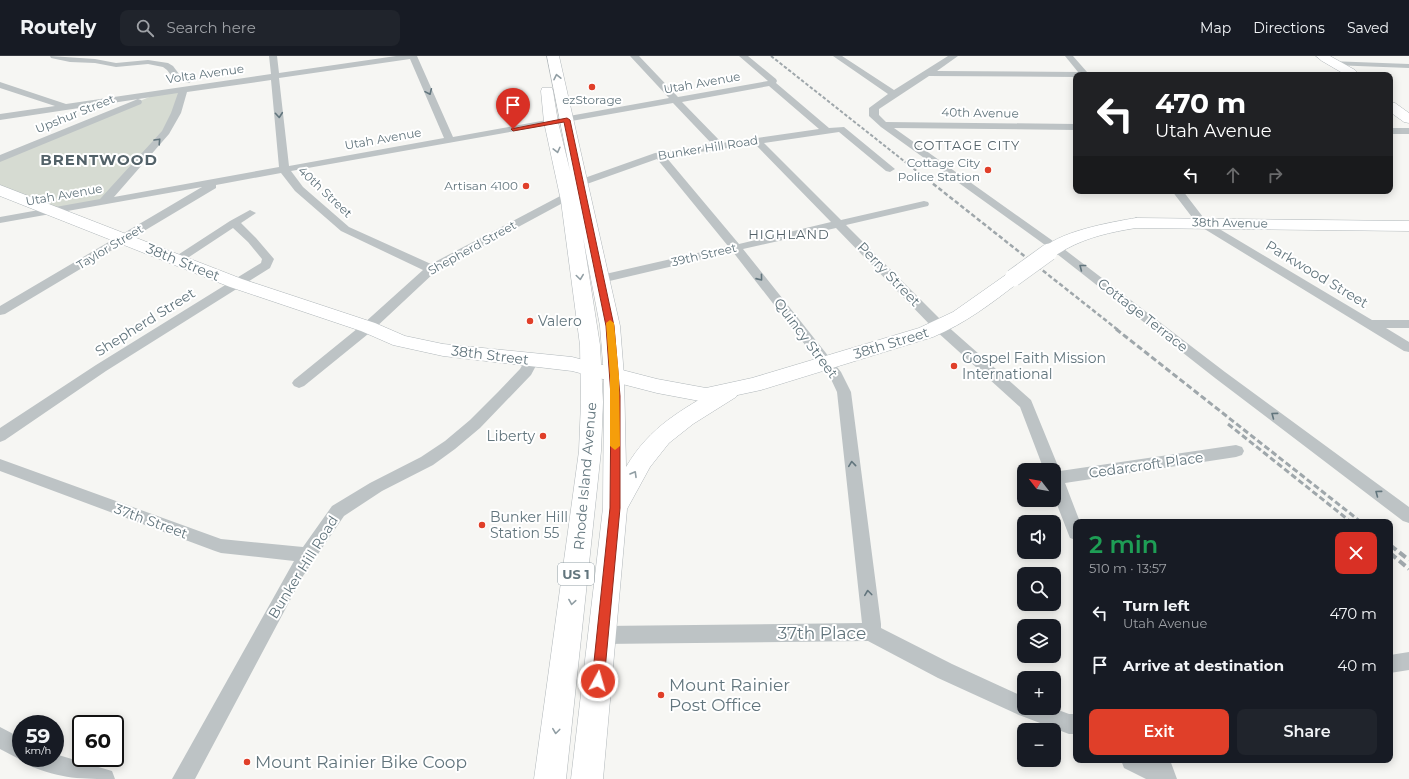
<!DOCTYPE html>
<html lang="en">
<head>
<meta charset="utf-8">
<style>
  body { margin:0; font-family:Montserrat,sans-serif; background:#20242c; color:#f1f3f6; height:100vh; display:flex; flex-direction:column; font-size:15px; white-space:nowrap }
  * { box-sizing:border-box; margin:0 }
  p { font-size:13px; color:#9ea1a6 }
  .icon { flex:none; width:22px; height:22px; fill:none; stroke:currentColor; stroke-width:2; stroke-linecap:round; stroke-linejoin:round }
  .map { position:relative; flex:1; overflow:hidden }
  .drawer { position:absolute; left:1073px; top:463px; width:320px; height:244px; display:flex; flex-direction:column; background:#171b24; border-radius:8px; box-shadow:0 2px 10px #0003 }
  .drawer>* { flex:none }
  .banner { position:absolute; left:1073px; top:16px; width:320px; height:122px; border-radius:8px; box-shadow:0 2px 10px #0003; background:#202124; color:#fff; overflow:hidden }
  .needle { width:26px; rotate:301deg }
  .controls { position:absolute; left:1017px; top:407px; display:grid; gap:8px }
  .controls a { display:grid; place-items:center; width:44px; height:44px; border-radius:8px; background:#171b24; box-shadow:0 2px 10px #0003; font-size:20px }
  .speed { position:absolute; left:12px; top:659px; display:flex; gap:8px; font-size:20px; font-weight:700; text-align:center }
  .speed>* { display:grid; place-content:center; width:52px; height:52px; border-radius:50%; background:#171b24; box-shadow:0 2px 10px #0003; line-height:1 }
  .speed small { font-size:10px; font-weight:400 }
  .speed .limit { border:2px solid #111; border-radius:6px; background:#fff; color:#111 }
  .pin { position:absolute; display:grid; place-items:center; width:34px; height:34px; color:#fff; margin:-41px -17px; border-radius:50% 50% 50% 0; rotate:-45deg; box-shadow:0 0 4px #0007 }
  .pin .icon { rotate:45deg }
  .me { position:absolute; width:44px; margin:-22px; rotate:6deg; stroke-linejoin:round; filter:drop-shadow(0 0 3px #0008) }
  .turn { display:flex; align-items:center; gap:14px; height:84px; padding:0 16px; font-size:18px }
  .turn .icon { width:52px; height:52px; stroke-width:2.5 }
  .turn b { display:block; font-size:28px; line-height:34px }
  .lanes { display:flex; align-items:center; height:38px; padding:0 16px; background:#0003; justify-content:center; gap:20px; direction:ltr }
  .lanes .off { opacity:.35 }
  .round { display:grid; place-items:center; flex:none; width:42px; height:42px; border-radius:8px; background:#20242c }
  .summary { display:flex; align-items:center; justify-content:space-between; height:68px; padding:0 16px }
  h1 { font-size:24px; font-weight:600; line-height:30px; color:#1e9e55 }
  .primary-button { display:flex; gap:8px; margin-top:auto; padding:8px 16px }
  .primary-button a { flex:1; height:46px; border-radius:8px; background:#e03f29; color:#fff; font-size:16px; font-weight:600; line-height:46px; text-align:center }
  .primary-button a+a { background:#20242c; color:#f1f3f6 }
  ul { padding:0; list-style:none }
  li { display:flex; align-items:center; gap:12px; height:52px; padding:0 16px }
  li div { flex:1 }
  li b { display:block; font-size:15px }
  li em { font-style:normal }
  header { display:flex; align-items:center; gap:24px; box-sizing:border-box; height:56px; padding:0 20px; background:#171b24; border-bottom:1px solid #363941 }
  header strong { font-size:19px }
  nav { display:flex; gap:22px; margin-inline-start:auto; font-size:14px }
  .search { width:280px; height:36px; background:#20242c; display:flex; align-items:center; gap:10px; box-sizing:border-box; padding:0 14px; border-radius:8px; color:#9ea1a6; font-size:15px }
  .map>svg:first-child { display:block }
  .green { fill:#d6dbd2 }
  .lines { fill:none; stroke-linecap:round; stroke-linejoin:round }
  .secondary-casing { stroke:#b0b7ba; stroke-width:1 }
  .primary-casing { stroke:#b1b7ba; stroke-width:1 }
  .minor { fill:#bdc3c5; fill-rule:evenodd }
  .secondary { fill:#fff; fill-rule:evenodd }
  .primary { fill:#fff; fill-rule:evenodd }
  .rail-far3 { stroke:#9fa7ab; stroke-width:2; stroke-dasharray:3.5 2; stroke-linecap:butt }
  .rail-far2 { stroke:#9fa7ab; stroke-width:2.5; stroke-dasharray:4.5 2.5; stroke-linecap:butt }
  .rail-far1 { stroke:#9fa7ab; stroke-width:3; stroke-dasharray:6 3; stroke-linecap:butt }
  .rail { stroke:#9fa7ab; stroke-width:4; stroke-dasharray:8 4; stroke-linecap:butt }
  .secondary-bridge-casing { stroke:#b0b7ba; stroke-width:18; stroke-linecap:butt }
  .secondary-bridge { stroke:#fff; stroke-width:17 }
  .oneway { stroke:#919ea4 }
  .oneway2 { stroke:#62757d }
  .route { fill:#e03f29; stroke:#92291b }
  .slow { fill:#f59e0b }
  .poi-dot { fill:#e03f29; stroke:#fff; stroke-width:1.5 }
  .labels { text-anchor:middle; stroke-width:4; stroke-linejoin:round; paint-order:stroke }
  .far-street-label { font-size:12px; fill:#62757d; stroke:#fff }
  .far-poi-label { font-size:12px; fill:#62757d; stroke:#fff; text-anchor:end }
  .far-quarter-label { font-size:13px; letter-spacing:1px; fill:#536269; stroke:#fff }
  .far-neighbourhood-label { font-size:13px; letter-spacing:1px; fill:#536269; stroke:#fff }
  .shield { fill:#fff; stroke:#919ea4; stroke-width:1 }
  .shield-label { font-size:13px; font-weight:bold; fill:#62757d }
  .street-label { font-size:14px; fill:#62757d; stroke:#fff }
  .poi-label { font-size:14px; fill:#62757d; stroke:#fff; text-anchor:start }
  .far-district-label { font-size:15px; font-weight:bold; letter-spacing:1px; fill:#536269; stroke:#fff }
  .near-street-label { font-size:17px; fill:#62757d; stroke:#fff }
  .near-poi-label { font-size:17px; fill:#62757d; stroke:#fff; text-anchor:start }
</style>
</head>
<body>
<header>
<strong>Routely</strong>
<div class="search"><svg class="icon" aria-label="search" viewBox="0 0 24 24"><circle cx="10" cy="10" r="6"/><path d="M15 15l6 6"/></svg>Search here</div>
<nav><a>Map</a><a>Directions</a><a>Saved</a></nav>
</header>
<div class="map">
<svg width="1409" height="723" viewBox="0 0 1409 723">
  <rect width="100%" height="100%" fill="#f6f6f3"/>
  <!-- green -->
  <path class="green" d="M 183,34 L 170,69 L 104,145 L 51,155 L 0,134 L 0,103 L 159,37 Z"/>
  <g class="lines">
    <defs>
      <path id="secondary" d="M 0,129 L 242,223 L 375,267 L 405,280 L 443,288 L 572,301 L 657,323 L 706,332 L 752,322 L 919,272 L 953,256 L 1007,218 L 1013,217 L 1019,218 L 1022,222 L 1019,226 C 992,247 966,267 933,281 L 761,334 L 705,346 L 657,337 L 572,315 L 443,300 L 393,289 L 361,275 L 230,231 L 0,140 Z
        M 1136,162 L 1409,165 L 1409,175 L 1136,172 C 1111,176 1088,181 1066,193 C 1058,198 1053,202 1043,200 L 1040,196 C 1054,176 1112,166 1136,162 Z"/>
      <path id="primary" d="M 547,0 L 559,0 L 620,270 L 624,320 L 626,411 C 651,369 681,355 720,331 L 728,329 L 736,331 L 739,336 L 736,341 L 693,368 L 669,387 L 650,411 L 627,453 L 603,723 L 571,723 L 603,452 L 604,320 L 600,270 L 583,181 L 600,289 L 603,346 L 601,395 L 566,723 L 534,723 L 579,395 L 581,346 L 580,289 L 561,145 L 544,66 L 541,35 L 542,32 L 552,32 L 553,35 L 558,66 L 570,115 Z
        M 1316,0 L 1330,0 L 1355,14 L 1360,19 L 1346,19 L 1322,5 Z
        M 1390,46 L 1395,47 L 1409,57 L 1409,67 L 1404,66 L 1390,56 Z"/>
    </defs>
    <!-- secondary casing -->
    <use href="#secondary" class="secondary-casing"/>
    <!-- primary casing -->
    <use href="#primary" class="primary-casing"/>
    <!-- minor -->
    <path class="minor" d="M 50,0 L 95,3 L 116,7 L 148,4 L 168,7 L 173,10 L 179,18 L 192,22 L 193,24 L 189,27 L 173,22 L 167,14 L 163,11 L 148,8 L 116,11 L 95,7 L 70,6 L 51,2 Z
      M 269,0 L 277,0 L 279,17 L 396,0 L 417,0 L 453,81 L 669,42 L 630,0 L 639,0 L 678,41 L 768,25 L 739,0 L 748,0 L 776,23 L 777,25 L 776,27 L 829,72 L 844,71 L 895,113 L 890,116 L 886,115 L 839,76 L 764,87 L 841,164 L 924,145 L 928,146 L 929,148 L 928,150 L 846,169 L 945,268 L 1031,344 L 1060,415 L 1236,389 L 1242,391 L 1244,395 L 1242,399 L 1236,401 L 1065,427 L 1080,466 L 1076,466 L 1076,484 L 1070,482 L 1054,441 L 1054,414 L 1044,414 L 1020,351 L 935,274 L 836,172 L 743,193 L 841,316 L 851,336 L 881,568 L 881,572 L 952,608 L 1024,641 L 1024,652 L 1053,652 L 1069,658 L 1076,658 L 1076,678 L 1069,678 L 1019,659 L 938,622 L 868,585 L 603,588 L 596,585 L 593,579 L 596,573 L 603,570 L 862,567 L 837,336 L 830,321 L 733,196 L 601,227 L 597,226 L 595,223 L 597,220 L 601,219 L 728,190 L 657,103 L 584,129 L 576,129 L 575,127 L 576,125 L 655,97 L 712,88 L 673,47 L 291,115 L 303,131 L 349,171 L 431,208 L 564,138 L 568,137 L 573,140 L 572,142 L 435,216 L 373,274 L 304,330 L 299,332 L 294,330 L 292,327 L 294,324 L 363,268 L 423,214 L 341,175 L 295,135 L 281,117 L 216,129 L 216,132 L 5,258 L 0,259 L 0,250 L 202,131 L 0,167 L 0,161 L 100,143 L 162,75 L 171,57 L 178,37 L 0,64 L 0,58 L 55,50 L 0,32 L 0,26 L 66,48 L 271,18 ZM 410,3 L 444,82 L 289,110 L 279,22 ZM 271,24 L 279,111 L 114,141 L 169,78 L 181,57 L 187,36 ZM 769,30 L 819,73 L 722,87 L 682,46 ZM 755,88 L 831,166 L 739,188 L 666,101 Z
      M 833,0 L 842,0 L 894,34 L 948,0 L 958,0 L 937,15 L 1078,16 L 1065,0 L 1073,0 L 1087,16 L 1113,17 L 1114,19 L 1076,19 L 1076,21 L 929,20 L 879,53 L 879,59 L 886,66 L 1076,68 L 1076,74 L 894,72 L 1060,190 L 1225,316 L 1409,451 L 1409,467 L 1403,465 L 1215,322 L 1052,194 L 881,71 L 869,60 L 869,52 L 888,38 Z
      M 1329,5 L 1409,8 L 1409,12 L 1332,9 L 1328,7 Z
      M 138,43 L 141,44 L 142,46 L 141,48 L 0,106 L 0,99 Z
      M 1390,72 L 1409,72 L 1409,78 L 1390,78 Z
      M 1172,135 L 1183,135 L 1206,165 L 1372,264 L 1409,264 L 1409,272 L 1386,272 L 1409,286 L 1409,296 L 1404,295 L 1198,169 Z
      M 250,154 L 256,157 L 241,167 L 256,182 L 274,203 L 270,212 L 106,315 L 5,384 L 0,386 L 0,372 L 96,309 L 261,207 L 262,203 L 248,186 L 233,172 L 180,207 L 172,207 L 170,204 L 230,165 Z
      M 532,299 L 537,301 L 539,304 L 531,319 L 480,372 L 455,393 L 433,409 L 382,435 L 344,460 L 303,520 L 195,723 L 172,723 L 294,505 L 221,497 L 215,495 L 0,415 L 0,403 L 221,483 L 303,491 L 332,450 L 370,427 L 421,401 L 445,385 L 470,364 L 498,336 L 520,313 L 527,301 Z
      M 1409,596 L 1409,614 L 1390,617 L 1390,599 Z
      M 0,671 L 21,682 L 21,702 L 25,702 L 21,704 L 0,693 Z
      M 55,698 L 112,715 L 115,723 C 81,723 62,723 30,710 L 27,702 L 55,702 Z
      M 1121,704 L 1170,704 L 1177,723 L 1146,723 L 1124,712 Z"/>
    <!-- secondary -->
    <use href="#secondary" class="secondary"/>
    <!-- primary -->
    <use href="#primary" class="primary"/>
    <!-- rail-far3 -->
    <path class="rail-far3" d="M 771,0 L 923,120"/>
    <!-- rail-far2 -->
    <path class="rail-far2" d="M 922,119 L 1118,274"/>
    <!-- rail-far1 -->
    <path class="rail-far1" d="M 1116,273 L 1361,466
      M 1228,368 L 1351,466"/>
    <!-- rail -->
    <path class="rail" d="M 1390,489 L 1409,504
      M 1390,497 L 1409,513"/>
    <defs>
      <path id="secondary-bridge" d="M 1013,222 L 1049,196"/>
    </defs>
    <!-- secondary-bridge casing -->
    <use href="#secondary-bridge" class="secondary-bridge-casing"/>
    <!-- secondary-bridge -->
    <use href="#secondary-bridge" class="secondary-bridge"/>
  </g>
  <!-- one-way arrows -->
  <defs><path id="oneway-chevron" d="M-2-3.5L2.5 0L-2 3.5" fill="none" stroke-width="1.6" stroke-linecap="round" stroke-linejoin="round"/></defs>
  <g class="oneway">
    <use href="#oneway-chevron" transform="translate(557 21) rotate(-102)"/>
    <use href="#oneway-chevron" transform="translate(557 94) rotate(76)"/>
    <use href="#oneway-chevron" transform="translate(580 221) rotate(82)"/>
    <use href="#oneway-chevron" transform="translate(634 418) rotate(-60)"/>
    <use href="#oneway-chevron" transform="translate(572 546) rotate(99)"/>
    <use href="#oneway-chevron" transform="translate(556 675) rotate(97)"/>
  </g>
  <g class="oneway2">
    <use href="#oneway-chevron" transform="translate(429 36) rotate(66)"/>
    <use href="#oneway-chevron" transform="translate(279 59) rotate(85)"/>
    <use href="#oneway-chevron" transform="translate(158 85) rotate(-47)"/>
    <use href="#oneway-chevron" transform="translate(1082 211) rotate(-142)"/>
    <use href="#oneway-chevron" transform="translate(760 222) rotate(51)"/>
    <use href="#oneway-chevron" transform="translate(1274 359) rotate(-143)"/>
    <use href="#oneway-chevron" transform="translate(852 408) rotate(-96)"/>
    <use href="#oneway-chevron" transform="translate(1378 437) rotate(-143)"/>
    <use href="#oneway-chevron" transform="translate(868 537) rotate(-97)"/>
  </g>
  <!-- route -->
  <path class="route" d="M 567,62 L 570,64 L 614,270 L 620,340 L 620,452 L 604,625 L 602,629 L 598,630 L 593,629 L 592,625 L 610,452 L 611,340 L 606,270 L 564,66 L 513,75 L 511,73 Z"/>
  <!-- slow -->
  <path class="slow" d="M 610,264 L 614,267 L 619,320 L 620,390 L 615,394 L 610,390 L 610,320 L 606,267 Z"/>
  <!-- markers -->
  <g class="poi-dot">
    <circle cx="592" cy="31" r="4"/>
    <circle cx="988" cy="114" r="4"/>
    <circle cx="526" cy="130" r="4"/>
    <circle cx="530" cy="265" r="4"/>
    <circle cx="954" cy="310" r="4"/>
    <circle cx="543" cy="380" r="4"/>
    <circle cx="482" cy="469" r="4"/>
    <circle cx="661" cy="639" r="4"/>
    <circle cx="247" cy="706" r="4"/>
  </g>
  <g class="labels">
    <!-- far-street labels -->
    <g class="far-street-label">
      <text transform="translate(205 18) rotate(-8)" y="4">Volta Avenue</text>
      <text transform="translate(702 27) rotate(-10)" y="4">Utah Avenue</text>
      <text transform="translate(980 57) rotate(1)" y="4">40th Avenue</text>
      <text transform="translate(75 58) rotate(-22)" y="4">Upshur Street</text>
      <text transform="translate(383 83) rotate(-10)" y="4">Utah Avenue</text>
      <text transform="translate(708 92) rotate(-9)" y="4">Bunker Hill Road</text>
      <text transform="translate(325 136) rotate(43)" y="4">40th Street</text>
      <text transform="translate(64 139) rotate(-10)" y="4">Utah Avenue</text>
      <text transform="translate(1230 167) rotate(1)" y="4">38th Avenue</text>
      <text transform="translate(110 191) rotate(-31)" y="4">Taylor Street</text>
      <text transform="translate(472 192) rotate(-29)" y="4">Shepherd Street</text>
      <text transform="translate(704 199) rotate(-13)" y="4">39th Street</text>
    </g>
    <!-- far-poi labels -->
    <g class="far-poi-label">
      <text x="592" y="48" text-anchor="middle">ezStorage</text>
      <text x="980" y="111">Cottage City<tspan x="980" dy="14">Police Station</tspan></text>
      <text x="518" y="134">Artisan 4100</text>
    </g>
    <!-- far-quarter labels -->
    <g class="far-quarter-label">
      <text x="967" y="94">COTTAGE CITY</text>
    </g>
    <!-- far-neighbourhood labels -->
    <g class="far-neighbourhood-label">
      <text x="789" y="183">HIGHLAND</text>
    </g>
    <!-- shield labels -->
    <rect class="shield" x="558" y="507" width="36" height="22" rx="3"/>
    <g class="shield-label">
      <text x="576" y="523">US 1</text>
    </g>
    <!-- street labels -->
    <g class="street-label">
      <text transform="translate(183 206) rotate(22)" y="5">38th Street</text>
      <text transform="translate(889 218) rotate(46)" y="5">Perry Street</text>
      <text transform="translate(1317 218) rotate(31)" y="5">Parkwood Street</text>
      <text transform="translate(1143 259) rotate(38)" y="5">Cottage Terrace</text>
      <text transform="translate(145 266) rotate(-32)" y="5">Shepherd Street</text>
      <text transform="translate(806 282) rotate(53)" y="5">Quincy Street</text>
      <text transform="translate(891 287) rotate(-17)" y="5">38th Street</text>
      <text transform="translate(490 299) rotate(7)" y="5">38th Street</text>
      <text transform="translate(1146 409) rotate(-8)" y="5">Cedarcroft Place</text>
      <text transform="translate(585 420) rotate(-85)" y="5">Rhode Island Avenue</text>
      <text transform="translate(151 465) rotate(20)" y="5">37th Street</text>
      <text transform="translate(303 511) rotate(-58)" y="5">Bunker Hill Road</text>
    </g>
    <!-- poi labels -->
    <g class="poi-label">
      <text x="538" y="270">Valero</text>
      <text x="962" y="307">Gospel Faith Mission<tspan x="962" dy="16">International</tspan></text>
      <text x="535" y="385" text-anchor="end">Liberty</text>
      <text x="490" y="466">Bunker Hill<tspan x="490" dy="16">Station 55</tspan></text>
    </g>
    <!-- far-district labels -->
    <g class="far-district-label">
      <text x="99" y="109">BRENTWOOD</text>
    </g>
    <!-- near-street labels -->
    <g class="near-street-label">
      <text x="822" y="583">37th Place</text>
    </g>
    <!-- near-poi labels -->
    <g class="near-poi-label">
      <text x="669" y="635">Mount Rainier<tspan x="669" dy="20">Post Office</tspan></text>
      <text x="255" y="712">Mount Rainier Bike Coop</text>
    </g>
  </g>
</svg>
<div class="controls">
<a><svg class="needle" viewBox="-14 -14 28 28"><path d="M0-13l5 13h-10z" fill="#e53935"/><path d="M0 13l5-13h-10z" fill="#9ea1a6"/></svg></a>
<a><svg class="icon" aria-label="sound" viewBox="0 0 24 24"><path d="M4 9h4l5-4v14l-5-4H4zM17 9q2 3 0 6"/></svg></a>
<a><svg class="icon" aria-label="search" viewBox="0 0 24 24"><circle cx="10" cy="10" r="6"/><path d="M15 15l6 6"/></svg></a>
<a><svg class="icon" aria-label="layers" viewBox="0 0 24 24"><path d="M12 4l9 5-9 5-9-5zM3 14l9 5 9-5"/></svg></a>
<a>+</a>
<a>−</a>
</div>
<div class="speed"><div>59<small>km/h</small></div><div class="limit">60</div></div>
<div class="pin" style="left:513px;top:73px;background:#d93025"><svg class="icon" aria-label="arrive" viewBox="0 0 24 24"><path d="M6 21V4h12l-3 4 3 4H6"/></svg></div>
<svg class="me" style="left:598px;top:625px" viewBox="-20 -20 40 40"><circle r="17" fill="#e03f29" stroke="#fff" stroke-width="3"/><path d="M0-11L8 9 0 5-8 9z" fill="#fff"/></svg>
<div class="banner">
<div class="turn"><svg class="icon" aria-label="left" viewBox="0 0 24 24"><path d="M17 20v-9H6M10 6l-5 5 5 5"/></svg><div><b>470 m</b>Utah Avenue</div></div>
<div class="lanes"><svg class="icon" aria-label="left" viewBox="0 0 24 24"><path d="M17 20v-9H6M10 6l-5 5 5 5"/></svg><svg class="icon off" aria-label="ahead" viewBox="0 0 24 24"><path d="M12 20V5M6 11l6-6 6 6"/></svg><svg class="icon off" aria-label="right" viewBox="0 0 24 24"><path d="M7 20v-9h11M14 6l5 5-5 5"/></svg></div>
</div>
<section class="drawer">
<div class="summary"><div><h1>2 min</h1><p>510 m · 13:57</p></div><a class="round" style="background:#d93025;color:#fff"><svg class="icon" aria-label="close" viewBox="0 0 24 24"><path d="M6 6l12 12M18 6L6 18"/></svg></a></div>
<ul>
<li><svg class="icon" aria-label="left" viewBox="0 0 24 24"><path d="M17 20v-9H6M10 6l-5 5 5 5"/></svg><div><b>Turn left</b><p>Utah Avenue</p></div><em>470 m</em></li>
<li><svg class="icon" aria-label="arrive" viewBox="0 0 24 24"><path d="M6 21V4h12l-3 4 3 4H6"/></svg><div><b>Arrive at destination</b></div><em>40 m</em></li>
</ul>
<div class="primary-button"><a>Exit</a><a>Share</a></div>
</section>
</div>
</body>
</html>
